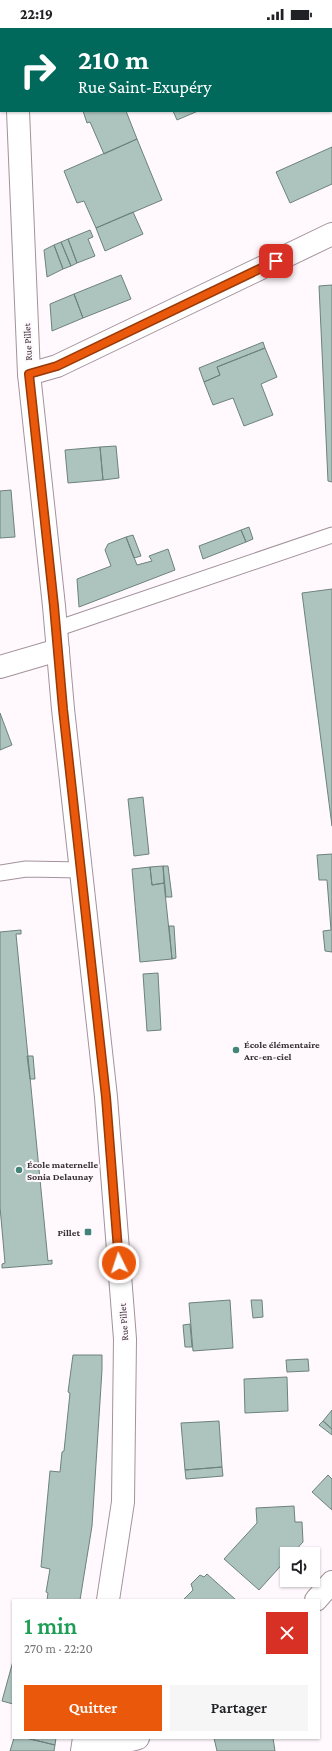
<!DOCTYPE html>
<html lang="fr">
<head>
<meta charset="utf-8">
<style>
  body { margin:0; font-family:"Crimson Pro",serif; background:#f6f6f6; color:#202124; height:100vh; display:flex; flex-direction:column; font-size:15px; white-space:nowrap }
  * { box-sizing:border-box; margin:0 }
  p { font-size:13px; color:#757577 }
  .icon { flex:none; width:22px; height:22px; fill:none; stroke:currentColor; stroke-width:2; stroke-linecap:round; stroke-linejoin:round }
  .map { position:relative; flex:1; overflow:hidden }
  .details { position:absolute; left:12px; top:1571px; width:308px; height:140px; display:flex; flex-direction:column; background:#fff; border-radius:0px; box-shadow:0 1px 3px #0004 }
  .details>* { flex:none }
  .banner { position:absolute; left:0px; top:0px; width:332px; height:84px; box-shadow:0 1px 3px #0004; background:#00695c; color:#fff; overflow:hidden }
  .tools { position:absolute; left:280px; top:1519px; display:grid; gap:8px }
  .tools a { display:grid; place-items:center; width:40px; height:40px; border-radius:0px; background:#fff; box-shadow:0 1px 3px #0004; font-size:20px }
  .pin { position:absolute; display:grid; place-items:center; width:34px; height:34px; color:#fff; margin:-17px; border-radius:8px; box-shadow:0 2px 6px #0006 }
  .me { position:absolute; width:44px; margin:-22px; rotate:356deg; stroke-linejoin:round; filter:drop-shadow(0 0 3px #0008) }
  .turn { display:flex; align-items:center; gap:14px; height:84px; padding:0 12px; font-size:18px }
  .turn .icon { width:52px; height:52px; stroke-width:2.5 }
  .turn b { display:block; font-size:28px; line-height:34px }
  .round { display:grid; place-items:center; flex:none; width:42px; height:42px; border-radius:0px; background:#f6f6f6 }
  .overview { display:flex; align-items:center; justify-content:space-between; height:68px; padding:0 12px }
  h1 { font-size:24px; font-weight:600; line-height:30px; color:#1e9e55 }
  .button { display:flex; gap:8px; margin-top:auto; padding:8px 12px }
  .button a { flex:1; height:46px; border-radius:0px; background:#ea580c; color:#fff; font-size:16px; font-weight:600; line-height:46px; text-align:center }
  .button a+a { background:#f6f6f6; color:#202124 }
  .status { display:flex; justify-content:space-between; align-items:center; height:28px; padding:0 20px; background:#fff; direction:ltr }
  .status svg { height:11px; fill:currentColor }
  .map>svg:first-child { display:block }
  .building { fill:#acc3be; stroke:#6d827d }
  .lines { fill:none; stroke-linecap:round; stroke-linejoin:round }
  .service-casing { stroke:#a3929d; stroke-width:17 }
  .minor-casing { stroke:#a3929d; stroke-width:24 }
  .tertiary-casing { stroke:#a3929d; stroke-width:24 }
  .service { stroke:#fff; stroke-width:15 }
  .minor { stroke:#fff; stroke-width:22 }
  .tertiary { stroke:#fff; stroke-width:22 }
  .route-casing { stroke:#983908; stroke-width:10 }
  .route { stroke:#ea580c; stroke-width:7 }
  .poi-dot { fill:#418579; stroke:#fff8fc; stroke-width:1.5 }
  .labels { text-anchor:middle; stroke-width:4; stroke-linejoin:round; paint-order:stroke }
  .street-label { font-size:10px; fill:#352e33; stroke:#fff8fc }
  .poi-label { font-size:10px; font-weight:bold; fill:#352e33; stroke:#fff8fc; text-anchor:start }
</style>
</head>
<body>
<div class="status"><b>22:19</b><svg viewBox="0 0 49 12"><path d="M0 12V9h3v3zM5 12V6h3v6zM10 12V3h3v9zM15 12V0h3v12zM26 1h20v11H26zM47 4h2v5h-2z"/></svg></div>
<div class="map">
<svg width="332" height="1723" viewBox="0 0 332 1723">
  <rect width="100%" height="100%" fill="#fff8fc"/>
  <!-- building -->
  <path class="building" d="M 151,0 L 214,0 L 149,1 Z
    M 83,83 L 126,83 L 137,111 L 104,126 L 90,94 L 87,95 Z
    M 173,83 L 198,83 L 177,92 Z
    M 137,111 L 162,172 L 96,200 L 84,173 L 77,175 L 64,143 Z
    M 332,119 L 332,156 L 290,175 L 276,144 Z
    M 133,184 L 143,206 L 105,223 L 96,200 Z
    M 90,202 L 93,209 L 88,211 L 95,228 L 77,235 L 68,211 Z
    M 68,211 L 77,235 L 71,238 L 61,214 Z
    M 61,214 L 71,238 L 63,241 L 54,217 Z
    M 54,217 L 63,241 L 47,249 L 44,222 Z
    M 121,247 L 131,271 L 83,290 L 74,266 Z
    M 332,257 L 332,454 L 328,453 L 319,258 Z
    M 74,266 L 83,290 L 52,303 L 50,276 Z
    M 263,314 L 265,320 L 217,339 L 220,347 L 204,354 L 199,340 Z
    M 265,320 L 277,349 L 261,356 L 273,387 L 244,398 L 233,370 L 213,377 L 204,354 L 220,347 L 217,339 Z
    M 116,418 L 119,450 L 103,452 L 100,419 Z
    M 100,419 L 103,452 L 68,455 L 65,422 Z
    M 11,462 L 15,509 L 0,510 L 0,463 Z
    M 249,499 L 253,511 L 246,514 L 241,502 Z
    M 241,502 L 246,514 L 203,531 L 199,518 Z
    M 133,507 L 141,528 L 134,530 L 126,509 Z
    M 126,509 L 137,537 L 152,533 L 149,528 L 168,521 L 175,542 L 79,579 L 77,551 L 111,538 L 105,522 L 108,516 Z
    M 332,561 L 332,798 L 302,565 Z
    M 0,685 L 12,717 L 0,722 Z
    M 143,769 L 149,826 L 134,828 L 128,771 Z
    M 332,826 L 332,924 L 325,923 L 323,903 L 331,902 L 327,852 L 319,852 L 317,827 Z
    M 163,838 L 168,838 L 172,869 L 166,869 Z
    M 163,838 L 164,855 L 152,857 L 150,839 Z
    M 150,839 L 152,857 L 164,855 L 172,931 L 140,934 L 132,841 Z
    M 169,898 L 174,898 L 176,930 L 172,931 Z
    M 21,902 L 21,906 L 16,906 L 48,1233 L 52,1232 L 52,1236 L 2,1240 L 2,1236 L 5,1235 L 0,1179 L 0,904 Z
    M 158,945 L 161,1002 L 147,1003 L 143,946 Z
    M 27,1028 L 33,1028 L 35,1051 L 30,1051 Z
    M 230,1272 L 233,1320 L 193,1323 L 189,1275 Z
    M 251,1272 L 262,1272 L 263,1289 L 253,1290 Z
    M 190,1296 L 192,1319 L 185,1319 L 183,1297 Z
    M 73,1327 L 102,1327 L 102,1342 L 92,1498 L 80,1572 L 47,1572 L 48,1565 L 46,1564 L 50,1541 L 41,1539 L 50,1443 L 60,1444 L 62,1424 L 64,1423 L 70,1365 L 68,1364 Z
    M 308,1331 L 309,1343 L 287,1344 L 286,1332 Z
    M 287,1349 L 288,1383 L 245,1385 L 244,1351 Z
    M 332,1382 L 332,1401 L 323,1393 Z
    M 219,1393 L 222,1439 L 185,1442 L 181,1395 Z
    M 323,1393 L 332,1401 L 332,1407 L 319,1397 Z
    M 222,1439 L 223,1448 L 186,1451 L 185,1442 Z
    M 328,1447 L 332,1451 L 332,1482 L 312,1464 Z
    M 294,1478 L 295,1494 L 302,1494 L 303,1514 L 292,1526 L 287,1526 L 287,1531 L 259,1562 L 224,1531 L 257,1495 L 256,1480 Z
    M 207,1546 L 236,1572 L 183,1572 L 193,1562 L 191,1556 L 200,1547 L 204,1549 Z
    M 13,1633 L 13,1676 L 2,1673 Z
    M 14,1710 L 26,1710 L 55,1717 L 54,1723 L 10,1723 Z
    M 26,1710 L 56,1710 L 55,1717 Z
    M 214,1710 L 273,1710 L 275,1723 L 217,1723 Z"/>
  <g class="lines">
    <defs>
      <path id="service" d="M 56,601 L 332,507
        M 0,845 L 26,841 L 82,842"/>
      <path id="minor" d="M 29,346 L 57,338 L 332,206
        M 0,639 L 58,622
        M 316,1572 L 332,1554
        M 83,1720 C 101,1716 120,1716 138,1710"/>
      <path id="tertiary" d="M 14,0 L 14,1
        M 18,83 L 29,346 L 54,578 L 63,681 L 106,1069 L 125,1311 L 123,1474 L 108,1572
        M 82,1723 L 84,1710"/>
    </defs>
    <!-- service casing -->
    <use href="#service" class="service-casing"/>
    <!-- minor casing -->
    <use href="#minor" class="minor-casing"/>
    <!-- tertiary casing -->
    <use href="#tertiary" class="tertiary-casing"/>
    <!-- service -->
    <use href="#service" class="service"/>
    <!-- minor -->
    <use href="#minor" class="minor"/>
    <!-- tertiary -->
    <use href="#tertiary" class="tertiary"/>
  </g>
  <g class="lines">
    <defs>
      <path id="route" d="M 119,1235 L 106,1069 L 63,681 L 54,578 L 29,346 L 57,338 L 276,233"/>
    </defs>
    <!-- route casing -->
    <use href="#route" class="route-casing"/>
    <!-- route -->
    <use href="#route" class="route"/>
  </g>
  <!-- markers -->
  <g class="poi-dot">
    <circle cx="236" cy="1022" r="4"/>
    <circle cx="19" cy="1142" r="4"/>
    <rect x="84" y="1200" width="8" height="8" rx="2"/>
  </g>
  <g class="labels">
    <!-- street labels -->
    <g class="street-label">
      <text transform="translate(27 314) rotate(-93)" y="4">Rue Pillet</text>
      <text transform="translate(123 1294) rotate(-94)" y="4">Rue Pillet</text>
    </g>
    <!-- poi labels -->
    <g class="poi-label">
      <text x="244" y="1020">École élémentaire<tspan x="244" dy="12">Arc-en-ciel</tspan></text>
      <text x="27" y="1140">École maternelle<tspan x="27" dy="12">Sonia Delaunay</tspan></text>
      <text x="80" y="1208" text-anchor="end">Pillet</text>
    </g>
  </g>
</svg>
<div class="tools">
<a><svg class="icon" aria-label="sound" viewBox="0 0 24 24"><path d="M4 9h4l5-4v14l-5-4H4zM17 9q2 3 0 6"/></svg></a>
</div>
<div class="pin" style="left:276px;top:233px;background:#d93025"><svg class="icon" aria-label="arrive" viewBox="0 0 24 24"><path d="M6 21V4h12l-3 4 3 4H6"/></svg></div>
<svg class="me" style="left:119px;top:1235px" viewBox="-20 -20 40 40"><circle r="17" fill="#ea580c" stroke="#fff" stroke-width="3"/><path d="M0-11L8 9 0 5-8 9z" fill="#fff"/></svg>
<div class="banner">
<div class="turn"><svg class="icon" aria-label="right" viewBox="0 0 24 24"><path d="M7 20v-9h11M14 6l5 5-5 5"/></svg><div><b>210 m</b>Rue Saint-Exupéry</div></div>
</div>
<section class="details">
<div class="overview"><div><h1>1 min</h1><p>270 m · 22:20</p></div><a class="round" style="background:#d93025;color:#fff"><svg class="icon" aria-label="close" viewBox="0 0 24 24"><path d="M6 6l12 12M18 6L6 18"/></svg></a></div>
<div class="button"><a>Quitter</a><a>Partager</a></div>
</section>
</div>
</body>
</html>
